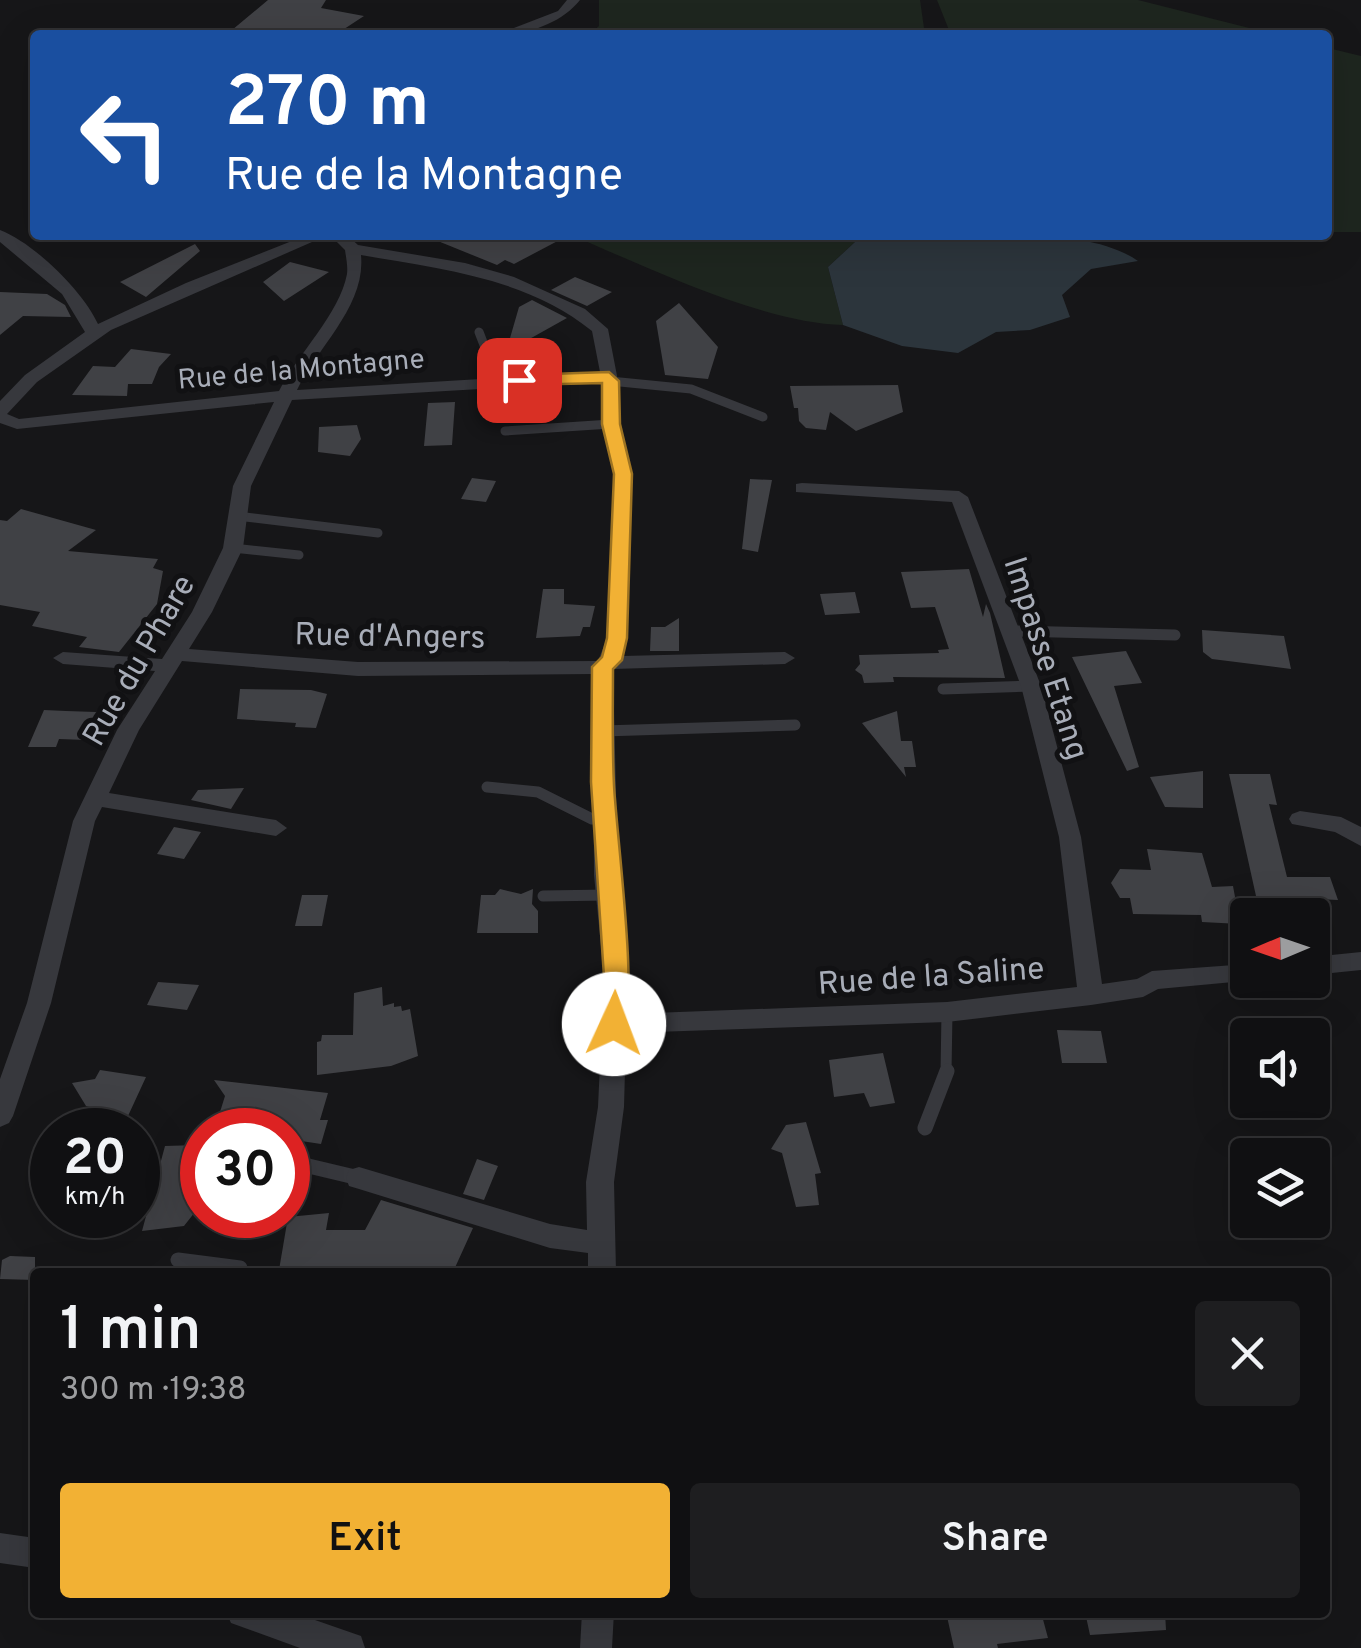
<!DOCTYPE html>
<html lang="en">
<head>
<meta charset="utf-8">
<style>
  body { margin:0; font-family:Overpass,sans-serif; background:#1e1e20; color:#f1f3f6; height:100vh; display:flex; flex-direction:column; font-size:38px; white-space:nowrap }
  * { box-sizing:border-box; margin:0 }
  p { font-size:32px; color:#9c9d9f }
  .icon { flex:none; width:55px; height:55px; fill:none; stroke:currentColor; stroke-width:2; stroke-linecap:round; stroke-linejoin:round }
  .map { position:relative; flex:1; overflow:hidden }
  .details { position:absolute; left:30px; top:1268px; width:1300px; height:350px; display:flex; flex-direction:column; background:#101012; border-radius:10px; box-shadow:0 10px 40px #0002,0 0 0 2px #303032 }
  .details>* { flex:none }
  .guide { position:absolute; left:30px; top:30px; width:1302px; height:210px; border-radius:10px; box-shadow:0 10px 40px #0002,0 0 0 2px #303032; background:#1a4fa0; color:#fff; overflow:hidden }
  .needle { width:65px; rotate:268deg }
  .fabs { position:absolute; left:1230px; top:898px; display:grid; gap:20px }
  .fabs a { display:grid; place-items:center; width:100px; height:100px; border-radius:10px; background:#101012; box-shadow:0 10px 40px #0002,0 0 0 2px #303032; font-size:50px }
  .speed { position:absolute; left:30px; top:1108px; display:flex; gap:20px; font-size:50px; font-weight:700; text-align:center }
  .speed>* { display:grid; place-content:center; width:130px; height:130px; border-radius:50%; background:#101012; box-shadow:0 10px 40px #0002,0 0 0 2px #303032; line-height:1 }
  .speed small { font-size:25px; font-weight:400 }
  .speed .limit { border:15px solid #d22; background:#fff; color:#111 }
  .pin { position:absolute; display:grid; place-items:center; width:85px; height:85px; color:#fff; margin:-42px; border-radius:20px; box-shadow:0 5px 15px #0006 }
  .me { position:absolute; width:110px; margin:-55px; rotate:2deg; stroke-linejoin:round; filter:drop-shadow(0 0 8px #0008) }
  .turn { display:flex; align-items:center; gap:35px; height:210px; padding:0 30px; font-size:45px }
  .turn .icon { width:130px; height:130px; stroke-width:2.5 }
  .turn b { display:block; font-size:70px; line-height:85px }
  .round { display:grid; place-items:center; flex:none; width:105px; height:105px; border-radius:10px; background:#1e1e20 }
  .headline { display:flex; align-items:center; justify-content:space-between; height:170px; padding:0 30px }
  h1 { font-size:60px; font-weight:600; line-height:75px }
  .button { display:flex; gap:20px; margin-top:auto; padding:20px 30px }
  .button a { flex:1; height:115px; border-radius:10px; background:#f2b134; color:#111; font-size:40px; font-weight:600; line-height:115px; text-align:center }
  .button a+a { background:#1e1e20; color:#f1f3f6 }
  .map>svg:first-child { display:block }
  .green { fill:#1e261f }
  .water { fill:#2c353c }
  .building { fill:#404145 }
  .lines { fill:none; stroke-linecap:round; stroke-linejoin:round }
  .service-far2 { stroke:#37383d; stroke-width:9 }
  .service-far1 { stroke:#37383d; stroke-width:11 }
  .service { stroke:#37383d; stroke-width:15 }
  .minor { fill:#37383d; fill-rule:evenodd }
  .route { fill:#f2b134; stroke:#9d7322; stroke-width:2.5 }
  .labels { text-anchor:middle; stroke-width:10; stroke-linejoin:round; paint-order:stroke }
  .far-street-label { font-size:28px; fill:#a8adb8; stroke:#111113 }
  .street-label { font-size:32px; fill:#a8adb8; stroke:#111113 }
</style>
</head>
<body>
<div class="map">
<svg width="1361" height="1648" viewBox="0 0 1361 1648">
  <rect width="100%" height="100%" fill="#161618"/>
  <!-- green -->
  <path class="green" d="M 599,0 L 920,0 L 925,35 L 589,35 L 599,26 Z
    M 937,0 L 1138,0 L 1277,35 L 951,35 Z
    M 1328,48 L 1361,56 L 1361,232 L 1328,232 Z
    M 571,235 L 876,235 L 855,242 L 828,267 L 843,325 C 762,323 647,267 571,235 Z"/>
  <!-- water -->
  <path class="water" d="M 876,235 C 945,235 1083,222 1138,261 L 1091,269 L 1062,295 L 1070,317 L 1030,330 L 996,332 L 958,353 L 902,346 L 843,325 L 828,267 L 855,242 Z"/>
  <!-- building -->
  <path class="building" d="M 268,0 L 326,0 L 321,8 L 364,16 L 335,35 L 226,35 Z
    M 423,235 L 569,235 L 514,264 L 505,260 L 497,265 Z
    M 195,244 L 200,251 L 146,297 L 120,282 Z
    M 290,262 L 329,272 L 284,301 L 263,282 Z
    M 575,277 L 612,292 L 587,306 L 551,290 Z
    M 0,292 L 47,294 L 65,305 L 71,317 L 23,316 L 0,335 Z
    M 532,300 L 567,318 L 506,352 L 519,307 Z
    M 679,303 L 718,347 L 708,379 L 665,375 L 656,321 Z
    M 131,349 L 171,354 L 159,367 L 152,384 L 128,384 L 127,396 L 72,395 L 93,366 L 115,367 Z
    M 898,385 L 903,412 L 856,431 L 830,412 L 826,430 L 806,428 L 799,421 L 798,408 L 794,408 L 790,386 Z
    M 455,402 L 452,445 L 424,446 L 428,403 Z
    M 357,425 L 361,439 L 350,456 L 318,452 L 319,427 Z
    M 472,478 L 496,481 L 486,502 L 461,499 Z
    M 750,479 L 772,480 L 758,552 L 742,549 Z
    M 21,509 L 96,530 L 68,551 L 158,559 L 153,568 L 163,571 L 157,604 L 119,652 L 79,647 L 87,637 L 32,626 L 40,612 L 0,605 L 0,520 L 7,521 Z
    M 969,569 L 983,617 L 986,604 L 990,613 L 1005,678 L 893,677 L 894,682 L 864,683 L 862,675 L 855,670 L 860,664 L 859,655 L 939,653 L 938,650 L 949,649 L 935,607 L 911,608 L 901,572 Z
    M 543,589 L 564,589 L 564,604 L 595,606 L 590,627 L 583,627 L 580,636 L 536,638 Z
    M 855,592 L 860,613 L 825,615 L 820,594 Z
    M 679,618 L 679,651 L 650,651 L 651,627 L 665,627 Z
    M 1202,630 L 1284,636 L 1291,669 L 1212,659 L 1203,652 Z
    M 1126,651 L 1142,683 L 1114,686 L 1139,767 L 1127,771 L 1072,657 Z
    M 240,689 L 311,690 L 327,694 L 316,728 L 295,727 L 296,723 L 237,719 Z
    M 44,710 L 66,711 L 96,712 L 86,740 L 59,739 L 56,747 L 28,747 Z
    M 897,711 L 901,741 L 912,741 L 916,767 L 904,767 L 906,777 L 862,723 Z
    M 1203,771 L 1203,808 L 1165,807 L 1150,777 Z
    M 1229,774 L 1270,774 L 1277,805 L 1269,804 L 1287,877 L 1330,877 L 1338,900 L 1256,896 Z
    M 244,788 L 231,809 L 191,800 L 198,790 Z
    M 174,827 L 201,832 L 184,859 L 157,854 Z
    M 1147,849 L 1202,853 L 1212,887 L 1233,886 L 1240,924 L 1202,922 L 1201,915 L 1133,914 L 1130,898 L 1120,898 L 1111,883 L 1120,869 L 1151,870 Z
    M 500,889 L 521,894 L 533,889 L 532,904 L 538,911 L 538,933 L 477,933 L 481,895 L 495,895 Z
    M 302,895 L 328,895 L 322,926 L 295,926 Z
    M 158,982 L 199,985 L 187,1010 L 147,1005 Z
    M 382,987 L 383,1006 L 394,1003 L 394,1007 L 401,1006 L 402,1011 L 410,1009 L 418,1056 L 391,1066 L 317,1075 L 317,1042 L 321,1041 L 322,1035 L 353,1035 L 354,993 Z
    M 1057,1030 L 1101,1031 L 1107,1063 L 1062,1063 Z
    M 883,1053 L 895,1103 L 870,1107 L 864,1093 L 834,1097 L 829,1060 Z
    M 100,1070 L 146,1077 L 128,1116 L 86,1106 L 72,1083 L 95,1079 Z
    M 214,1080 L 328,1093 L 320,1120 L 328,1120 L 321,1144 L 288,1139 L 291,1128 L 263,1125 L 266,1118 L 220,1112 L 225,1096 Z
    M 806,1122 L 821,1173 L 815,1174 L 819,1205 L 796,1207 L 782,1153 L 771,1149 L 786,1125 Z
    M 197,1145 L 187,1196 L 202,1197 L 202,1203 L 184,1226 L 142,1231 L 165,1146 Z
    M 477,1159 L 498,1166 L 484,1200 L 463,1194 Z
    M 381,1200 L 473,1228 L 453,1272 L 347,1272 L 347,1267 L 279,1270 L 288,1217 L 329,1213 L 326,1230 L 365,1230 Z
    M 10,1256 L 35,1257 L 35,1280 L 0,1279 L 2,1260 Z
    M 946,1612 L 1041,1612 L 1048,1638 L 997,1644 L 998,1648 L 954,1648 Z
    M 1085,1612 L 1165,1612 L 1166,1630 L 1090,1635 Z"/>
  <g class="lines">
    <!-- service-far2 -->
    <path class="service-far2" d="M 479,332 L 498,381
      M 610,381 L 691,389 L 763,417
      M 505,431 L 611,424
      M 237,516 L 378,533
      M 233,548 L 299,555"/>
    <!-- service-far1 -->
    <path class="service-far1" d="M 1013,631 L 1175,635
      M 943,689 L 1031,686
      M 603,731 L 795,725
      M 487,787 L 538,792 L 592,819 L 605,819
      M 543,896 L 608,895
      M 946,1073 L 947,1012"/>
    <!-- service -->
    <path class="service" d="M 925,1128 L 947,1071
      M 296,1163 L 359,1178
      M 178,1260 L 240,1268 L 240,1272"/>
    <!-- minor -->
    <path class="minor" d="M 567,0 L 580,0 C 561,24 526,35 496,35 L 558,11 Z
      M 0,230 C 34,243 83,291 98,324 L 186,283 L 307,235 L 328,235 L 111,330 L 37,382 L 7,414 L 19,419 L 279,391 C 297,355 340,313 347,274 C 348,267 346,257 345,250 L 330,235 L 347,235 L 358,245 L 465,263 L 514,277 L 585,309 L 608,329 L 618,381 L 620,424 L 632,474 L 627,638 L 623,656 L 785,652 L 795,658 L 785,664 L 613,669 L 618,875 L 628,977 L 627,1014 L 947,1002 L 1077,987 L 1059,837 L 1021,686 L 952,502 L 796,492 L 796,484 L 802,483 L 959,491 L 968,497 L 1041,686 L 1081,837 L 1102,984 L 1137,979 L 1152,971 L 1248,964 L 1248,980 L 1255,980 L 1158,989 L 1143,997 L 1091,1005 L 947,1022 L 626,1033 L 624,1107 L 614,1182 L 616,1272 L 588,1272 L 588,1253 L 550,1248 L 359,1189 L 349,1186 L 346,1178 L 349,1170 L 359,1167 L 550,1224 L 587,1230 L 586,1182 L 598,1107 L 604,977 L 594,875 L 593,674 L 358,676 L 182,661 L 139,730 L 109,793 L 276,820 L 287,828 L 276,836 L 102,807 L 95,821 L 51,1003 L 13,1116 L 9,1123 L 0,1127 L 0,1079 L 27,1003 L 73,821 L 117,730 L 155,671 L 63,664 L 53,658 L 63,652 L 162,659 L 192,612 L 223,548 L 233,486 L 274,402 L 17,429 L 0,423 L 0,401 L 25,375 L 85,332 L 62,294 L 0,242 ZM 361,255 C 441,269 527,278 592,331 L 600,372 L 297,390 C 318,346 366,306 361,255 ZM 602,382 L 602,424 L 614,474 L 607,638 L 598,661 L 358,662 L 189,649 L 212,612 L 243,548 L 251,486 L 292,400 Z
      M 1300,811 L 1341,817 L 1361,827 L 1361,846 L 1335,832 L 1292,824 L 1289,819 L 1292,814 Z
      M 1361,952 L 1361,970 L 1312,975 L 1312,957 Z
      M 0,1533 L 35,1538 L 35,1568 L 0,1563 Z
      M 226,1612 L 292,1612 L 361,1636 L 365,1648 L 300,1648 L 231,1623 Z
      M 582,1612 L 614,1612 L 612,1648 L 580,1648 Z"/>
  </g>
  <!-- route -->
  <path class="route" d="M 609,372 L 619,381 L 620,424 L 632,474 L 627,638 L 622,660 L 613,669 C 613,708 612,747 614,785 C 616,830 639,1001 623,1031 L 605,1031 L 602,1024 L 604,977 L 591,782 L 592,667 L 602,657 L 607,638 L 614,474 L 602,424 L 602,383 L 519,385 L 510,380 L 519,375 Z"/>
  <g class="labels">
    <!-- far-street labels -->
    <g class="far-street-label">
      <text transform="translate(301 368) rotate(-5)" y="10">Rue de la Montagne</text>
    </g>
    <!-- street labels -->
    <g class="street-label">
      <text transform="translate(390 635) rotate(1)" y="11">Rue d'Angers</text>
      <text transform="translate(1047 658) rotate(72)" y="11">Impasse Etang</text>
      <text transform="translate(138 660) rotate(-60)" y="11">Rue du Phare</text>
      <text transform="translate(931 975) rotate(-4)" y="11">Rue de la Saline</text>
    </g>
  </g>
</svg>
<div class="fabs">
<a><svg class="needle" viewBox="-14 -14 28 28"><path d="M0-13l5 13h-10z" fill="#e53935"/><path d="M0 13l5-13h-10z" fill="#9c9d9f"/></svg></a>
<a><svg class="icon" aria-label="sound" viewBox="0 0 24 24"><path d="M4 9h4l5-4v14l-5-4H4zM17 9q2 3 0 6"/></svg></a>
<a><svg class="icon" aria-label="layers" viewBox="0 0 24 24"><path d="M12 4l9 5-9 5-9-5zM3 14l9 5 9-5"/></svg></a>
</div>
<div class="speed"><div>20<small>km/h</small></div><div class="limit">30</div></div>
<div class="pin" style="left:519px;top:380px;background:#d93025"><svg class="icon" aria-label="arrive" viewBox="0 0 24 24"><path d="M6 21V4h12l-3 4 3 4H6"/></svg></div>
<svg class="me" style="left:614px;top:1024px" viewBox="-20 -20 40 40"><circle r="19" fill="#fff"/><path d="M0-13L10 11 0 6-10 11z" fill="#f2b134"/></svg>
<div class="guide">
<div class="turn"><svg class="icon" aria-label="left" viewBox="0 0 24 24"><path d="M17 20v-9H6M10 6l-5 5 5 5"/></svg><div><b>270 m</b>Rue de la Montagne</div></div>
</div>
<section class="details">
<div class="headline"><div><h1>1 min</h1><p>300 m · 19:38</p></div><a class="round"><svg class="icon" aria-label="close" viewBox="0 0 24 24"><path d="M6 6l12 12M18 6L6 18"/></svg></a></div>
<div class="button"><a>Exit</a><a>Share</a></div>
</section>
</div>
</body>
</html>
